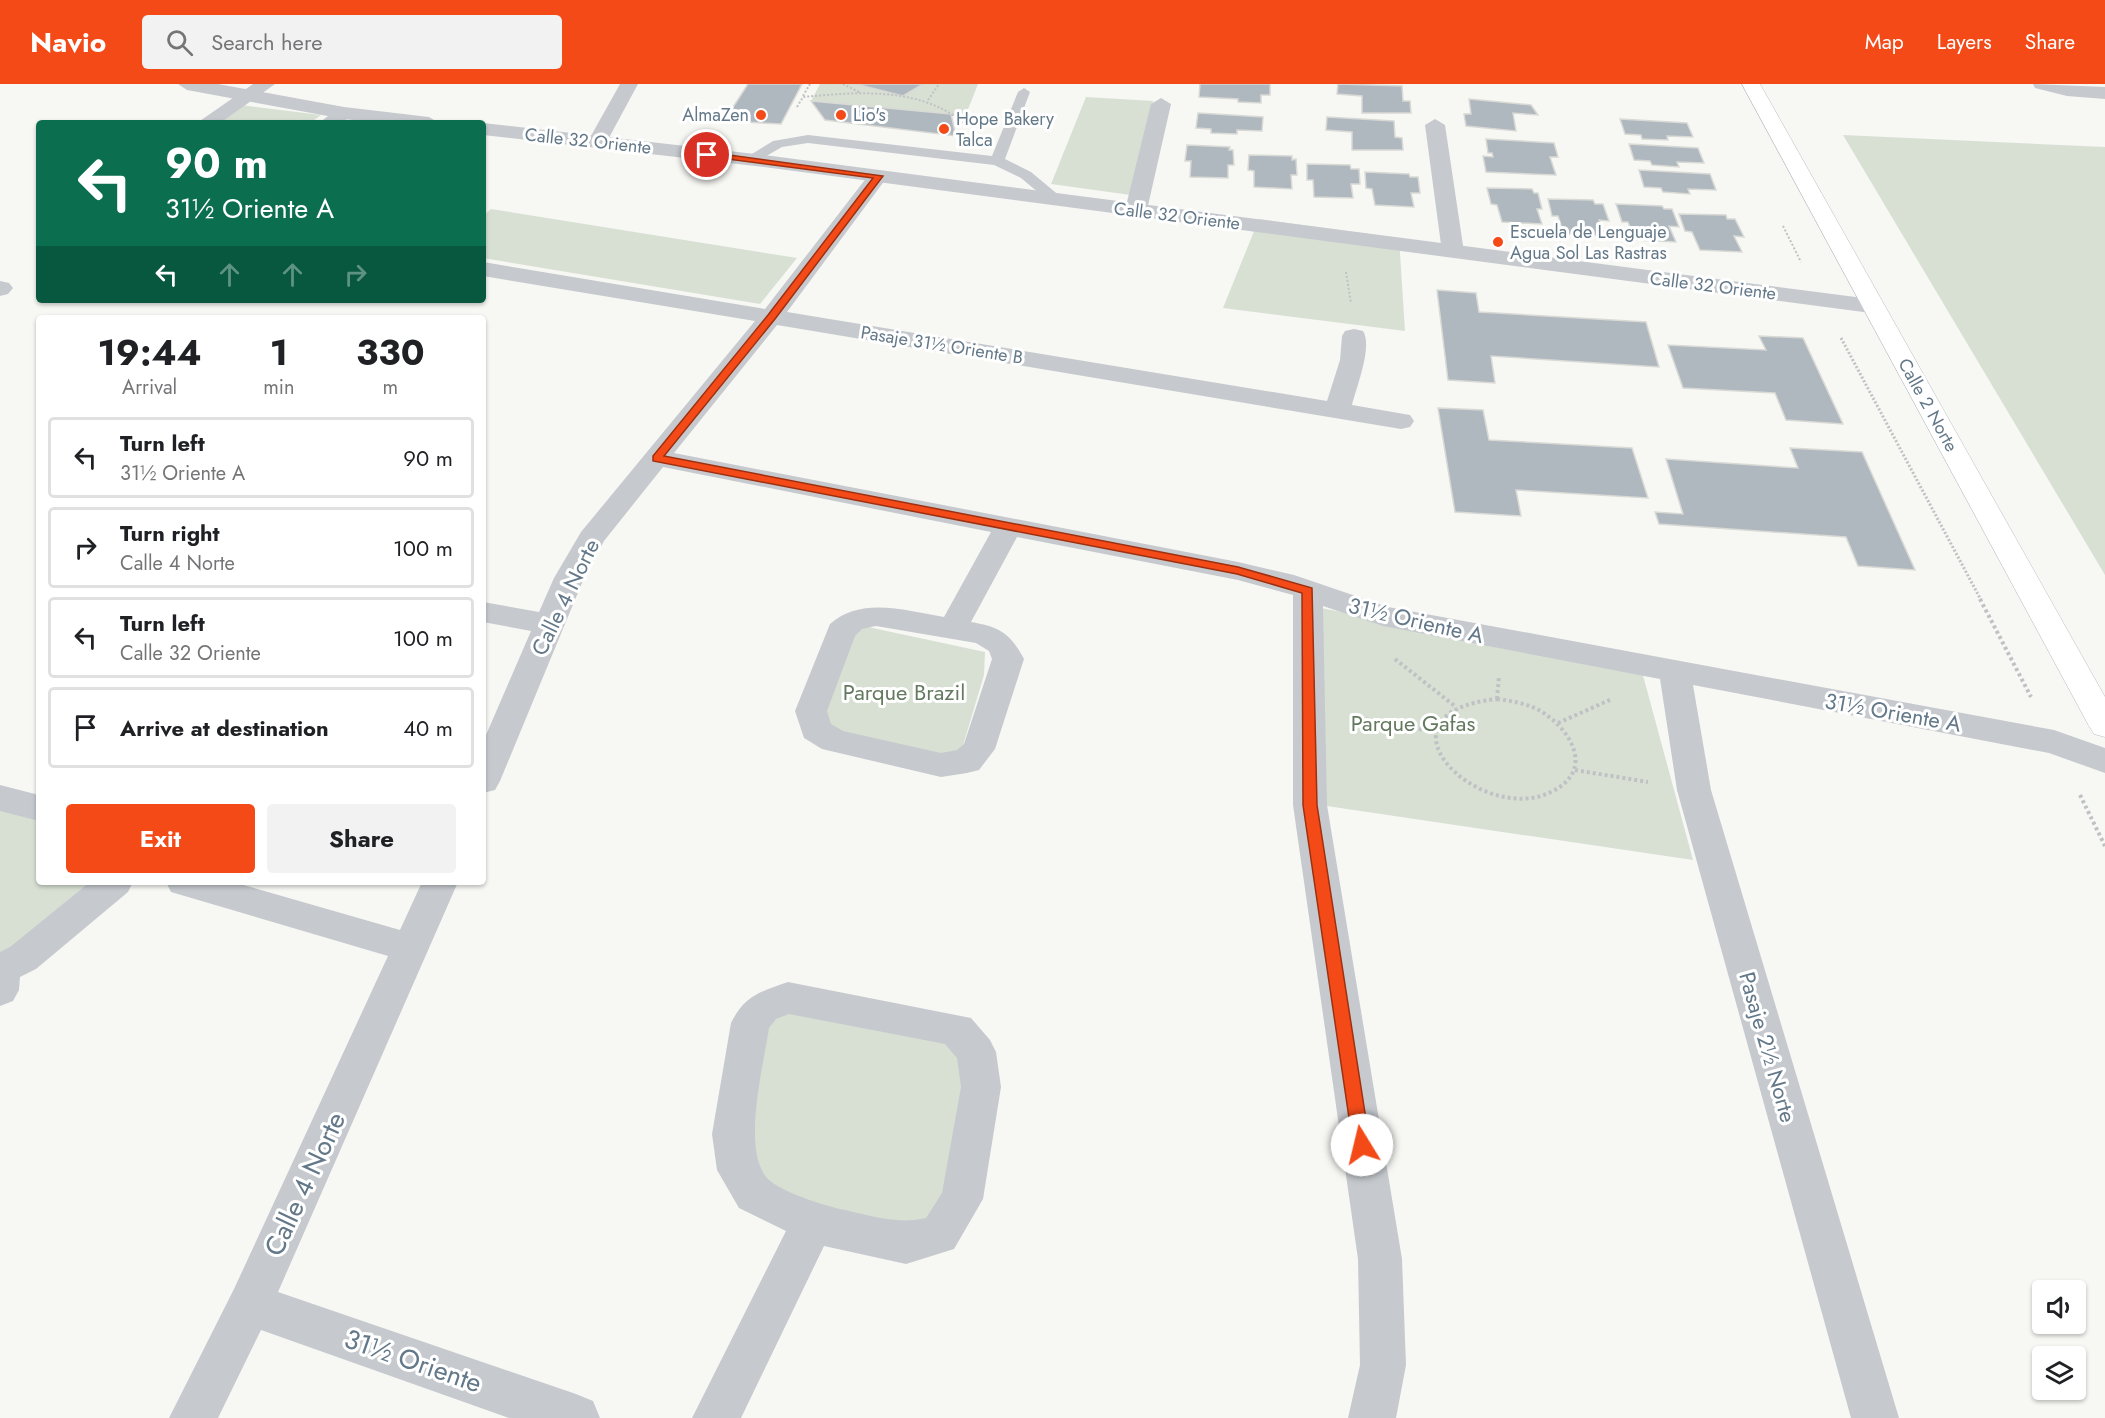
<!DOCTYPE html>
<html lang="en">
<head>
<meta charset="utf-8">
<style>
  body { margin:0; font-family:Jost,sans-serif; background:#f2f2f2; color:#202124; height:100vh; display:flex; flex-direction:column; font-size:22px; white-space:nowrap }
  * { box-sizing:border-box; margin:0 }
  p { font-size:20px; color:#757577 }
  .icon { flex:none; width:33px; height:33px; fill:none; stroke:currentColor; stroke-width:2; stroke-linecap:round; stroke-linejoin:round }
  .map { position:relative; flex:1; overflow:hidden }
  .side { position:absolute; left:36px; top:231px; width:450px; height:570px; display:flex; flex-direction:column; background:#fff; border-radius:6px; box-shadow:0 2px 4px #0004 }
  .side>* { flex:none }
  .hud { position:absolute; left:36px; top:36px; width:450px; height:183px; border-radius:6px; box-shadow:0 2px 4px #0004; background:#0b6e4f; color:#fff; overflow:hidden }
  .controls { position:absolute; left:2032px; top:1196px; display:grid; gap:12px }
  .controls a { display:grid; place-items:center; width:54px; height:54px; border-radius:6px; background:#fff; box-shadow:0 2px 4px #0004; font-size:30px }
  .pin { position:absolute; display:grid; place-items:center; width:51px; height:51px; color:#fff; margin:-26px; border:3px solid #fff; border-radius:50%; box-shadow:0 2px 6px #0007 }
  .me { position:absolute; width:66px; margin:-33px; rotate:351deg; stroke-linejoin:round; filter:drop-shadow(0 0 4px #0008) }
  .turn { display:flex; align-items:center; gap:21px; height:126px; padding:0 30px; font-size:27px }
  .turn .icon { width:78px; height:78px; stroke-width:2.5 }
  .turn b { display:block; font-size:42px; line-height:51px }
  .lanes { display:flex; align-items:center; height:57px; padding:0 30px; background:#0003; justify-content:center; gap:30px; direction:ltr }
  .lanes .off { opacity:.35 }
  .eta { display:flex; justify-content:space-evenly; align-items:center; height:102px; text-align:center }
  .eta b { font-size:36px; font-weight:700; line-height:42px }
  .primary-button { display:flex; gap:12px; margin-top:auto; padding:12px 30px }
  .primary-button a { flex:1; height:69px; border-radius:6px; background:#f34a18; color:#fff; font-size:24px; font-weight:700; line-height:69px; text-align:center }
  .primary-button a+a { background:#f2f2f2; color:#202124 }
  ul { padding:0; list-style:none }
  li { display:flex; align-items:center; gap:18px; height:81px; margin:0 12px 9px; padding:0 18px; border:3px solid #e0e0e0; border-radius:6px }
  li div { flex:1 }
  li b { display:block; font-size:22px }
  li em { font-style:normal }
  header { display:flex; align-items:center; gap:36px; box-sizing:border-box; height:84px; padding:0 30px; background:#f34a18; color:#fff }
  header strong { font-size:28px }
  nav { display:flex; gap:33px; margin-inline-start:auto; font-size:21px }
  .search { width:420px; height:54px; background:#f2f2f2; display:flex; align-items:center; gap:15px; box-sizing:border-box; padding:0 21px; border-radius:6px; color:#757577; font-size:22px }
  .map>svg:first-child { display:block }
  .green { fill:#d8e0d4 }
  .building { fill:#afb8be; stroke:#d9d9d6; stroke-width:1.5 }
  .lines { fill:none; stroke-linecap:round; stroke-linejoin:round }
  .secondary-casing { stroke:#b8bec2; stroke-width:1 }
  .path-far2 { stroke:#bfc2c4; stroke-width:2; stroke-dasharray:2 2; stroke-linecap:butt }
  .path-far1 { stroke:#bfc2c4; stroke-width:3; stroke-dasharray:2 2; stroke-linecap:butt }
  .path { stroke:#bfc2c4; stroke-width:4; stroke-dasharray:3 3; stroke-linecap:butt }
  .service { fill:#c6cace; fill-rule:evenodd }
  .minor { fill:#c6cace; fill-rule:evenodd }
  .tertiary { fill:#c6cace; fill-rule:evenodd }
  .secondary { fill:#fff; fill-rule:evenodd }
  .route { fill:#f34a18; stroke:#9e3010; stroke-width:1.5 }
  .poi-dot { fill:#f34a18; stroke:#fff; stroke-width:2 }
  .labels { text-anchor:middle; stroke-width:6; stroke-linejoin:round; paint-order:stroke }
  .far-poi-label { font-size:18px; fill:#637888; stroke:#fff; text-anchor:start }
  .far-street-label { font-size:18px; fill:#637888; stroke:#fff }
  .street-label { font-size:22px; fill:#637888; stroke:#fff }
  .park-label { font-size:22px; fill:#64795f; stroke:#fff }
  .near-street-label { font-size:27px; fill:#637888; stroke:#fff }
</style>
</head>
<body>
<header>
<strong>Navio</strong>
<div class="search"><svg class="icon" aria-label="search" viewBox="0 0 24 24"><circle cx="10" cy="10" r="6"/><path d="M15 15l6 6"/></svg>Search here</div>
<nav><a>Map</a><a>Layers</a><a>Share</a></nav>
</header>
<div class="map">
<svg width="2105" height="1334" viewBox="0 0 2105 1334">
  <rect width="100%" height="100%" fill="#f7f7f4"/>
  <!-- green -->
  <path class="green" d="M 820,0 L 978,0 L 965,33 L 811,17 Z
    M 1086,13 L 1153,17 L 1138,112 L 1051,100 Z
    M 241,21 L 321,31 L 310,39 L 211,39 Z
    M 1843,51 L 2105,63 L 2105,491 Z
    M 491,125 L 797,174 L 760,220 L 483,174 L 483,132 Z
    M 1259,135 L 1399,154 L 1405,247 L 1223,224 Z
    M 1310,522 L 1641,584 L 1693,776 L 1320,721 Z
    M 854,540 L 985,568 L 984,591 L 962,665 L 942,674 L 832,650 L 822,639 Z
    M 0,714 L 39,724 L 39,798 L 115,798 L 0,885 Z
    M 787,927 L 948,958 L 961,974 L 965,1003 L 946,1110 L 929,1137 L 907,1143 L 821,1124 L 766,1098 L 755,1079 L 750,1047 L 765,942 Z"/>
  <!-- building -->
  <path class="building" d="M 748,0 L 802,0 L 781,40 L 724,37 Z
    M 856,0 L 923,0 L 903,12 Z
    M 1200,0 L 1270,0 L 1270,11 L 1261,11 L 1261,19 L 1238,18 L 1238,15 L 1199,13 Z
    M 1338,0 L 1402,2 L 1403,17 L 1410,17 L 1411,29 L 1362,29 L 1362,12 L 1337,10 Z
    M 1469,15 L 1531,21 L 1538,31 L 1513,29 L 1516,47 L 1466,42 L 1464,30 L 1471,30 Z
    M 811,17 L 951,30 L 956,52 L 825,36 Z
    M 1198,29 L 1263,33 L 1262,47 L 1237,46 L 1237,50 L 1211,49 L 1211,45 L 1196,44 Z
    M 1327,33 L 1394,37 L 1395,53 L 1402,54 L 1403,66 L 1352,66 L 1352,48 L 1326,46 Z
    M 1620,35 L 1687,39 L 1693,53 L 1667,52 L 1668,56 L 1642,55 L 1641,51 L 1625,50 Z
    M 1486,55 L 1554,59 L 1558,73 L 1550,73 L 1556,91 L 1486,88 L 1483,72 L 1493,73 L 1492,69 L 1488,69 Z
    M 1629,60 L 1698,64 L 1704,79 L 1677,78 L 1679,83 L 1652,81 L 1650,77 L 1634,76 Z
    M 1187,61 L 1230,63 L 1229,66 L 1233,66 L 1234,81 L 1228,81 L 1228,94 L 1190,93 L 1191,77 L 1185,77 Z
    M 1249,71 L 1292,72 L 1292,76 L 1296,75 L 1297,91 L 1291,91 L 1292,105 L 1254,103 L 1254,87 L 1248,86 Z
    M 1307,80 L 1350,81 L 1351,85 L 1359,85 L 1360,100 L 1351,100 L 1353,114 L 1314,113 L 1313,96 L 1307,96 Z
    M 1639,86 L 1710,90 L 1716,106 L 1688,105 L 1690,110 L 1663,108 L 1661,104 L 1644,103 Z
    M 1365,88 L 1409,90 L 1410,93 L 1418,93 L 1420,109 L 1411,109 L 1414,123 L 1375,121 L 1372,105 L 1366,104 Z
    M 1487,104 L 1532,105 L 1534,109 L 1538,109 L 1542,125 L 1537,125 L 1542,140 L 1502,138 L 1497,121 L 1491,120 Z
    M 1548,115 L 1593,116 L 1595,120 L 1603,120 L 1609,137 L 1599,136 L 1605,152 L 1564,150 L 1558,132 L 1552,132 Z
    M 1616,120 L 1662,122 L 1664,125 L 1672,125 L 1679,143 L 1669,142 L 1676,158 L 1635,156 L 1628,138 L 1622,138 Z
    M 1679,130 L 1726,131 L 1727,135 L 1735,135 L 1744,153 L 1734,152 L 1742,168 L 1700,166 L 1692,148 L 1685,147 Z
    M 1437,206 L 1476,209 L 1479,228 L 1646,238 L 1659,283 L 1491,272 L 1495,299 L 1448,296 Z
    M 1759,252 L 1803,254 L 1843,340 L 1786,336 L 1775,309 L 1683,304 L 1668,261 L 1766,266 Z
    M 1438,324 L 1483,326 L 1489,356 L 1632,364 L 1648,414 L 1516,406 L 1521,432 L 1455,428 Z
    M 1790,364 L 1862,368 L 1915,486 L 1858,482 L 1846,453 L 1659,440 L 1655,428 L 1683,430 L 1666,375 L 1798,384 Z"/>
  <g class="lines">
    <defs>
      <path id="secondary" d="M 1742,0 L 1760,0 L 2105,613 L 2105,653 L 2094,650 L 2089,642 Z"/>
    </defs>
    <!-- secondary casing -->
    <use href="#secondary" class="secondary-casing"/>
    <!-- path-far2 -->
    <path class="path-far2" d="M 843,0 L 861,9
      M 803,12 L 810,0
      M 928,16 L 939,0
      M 797,23 L 803,13 C 858,8 920,2 965,40
      M 1783,142 L 1801,178
      M 1346,188 L 1351,219"/>
    <!-- path-far1 -->
    <path class="path-far1" d="M 1841,254 L 1981,516"/>
    <!-- path -->
    <path class="path" d="M 1980,515 L 2031,613
      M 1395,575 L 1456,623
      M 1497,615 C 1511,617 1524,619 1537,625 C 1570,643 1597,686 1551,708 C 1479,743 1364,629 1497,615 Z
      M 1497,615 L 1499,592
      M 1354,633 L 1436,648
      M 1558,639 L 1612,615
      M 1575,686 L 1648,698
      M 2080,711 L 2105,762"/>
    <!-- service -->
    <path class="service" d="M 1024,4 L 1030,8 L 1005,75 L 1031,88 L 1061,113 L 1063,116 L 1061,119 L 1051,119 L 1021,94 L 994,81 L 808,59 L 782,63 L 756,78 L 746,78 L 744,75 L 773,57 L 808,51 L 992,72 L 1018,8 Z"/>
    <!-- minor -->
    <path class="minor" d="M 253,0 L 275,0 L 220,39 L 197,39 Z
      M 620,0 L 638,0 L 604,63 L 590,63 L 587,59 Z
      M 2033,0 L 2105,3 L 2105,15 L 2067,12 L 2035,4 Z
      M 1161,14 L 1171,20 L 1147,126 L 1144,131 L 1128,131 L 1125,126 L 1151,20 Z
      M 344,23 L 354,29 L 342,39 L 319,39 L 337,25 Z
      M 1435,35 L 1445,41 L 1464,168 L 1461,173 L 1445,173 L 1442,168 L 1425,41 Z
      M 878,86 L 885,88 L 888,92 L 787,228 L 1327,317 L 1340,276 L 1342,252 L 1345,247 L 1354,245 L 1363,247 C 1373,262 1356,304 1352,321 L 1410,331 L 1414,337 L 1410,343 L 1401,345 L 777,241 L 674,369 L 1238,478 L 1294,491 L 1388,523 L 2054,646 L 2105,664 L 2105,689 L 2049,669 L 1693,601 L 1711,706 L 1899,1334 L 1851,1334 L 1677,706 L 1660,595 L 1383,542 L 1323,522 L 1327,721 L 1402,1175 L 1406,1281 L 1396,1334 L 1348,1334 L 1360,1281 L 1358,1175 L 1293,721 L 1293,511 L 1238,496 L 1017,453 L 971,538 C 1000,543 1010,549 1024,575 L 995,665 L 979,686 L 967,689 L 941,693 L 822,665 L 804,654 L 795,627 L 830,540 C 862,512 906,527 944,533 L 991,448 L 663,383 L 604,457 L 584,494 L 500,697 L 495,706 L 483,709 L 483,658 L 531,547 L 483,538 L 483,518 L 539,528 L 554,494 L 581,448 L 755,237 L 483,192 L 483,178 L 765,225 L 871,88 ZM 876,542 L 976,559 L 989,567 L 992,575 L 964,660 L 957,666 L 941,669 L 843,647 L 831,640 L 827,627 L 855,552 L 862,545 Z
      M 0,197 L 9,199 L 13,204 L 8,210 L 0,212 Z
      M 0,701 L 39,711 L 39,737 L 0,727 Z
      M 90,798 L 133,798 L 128,808 L 36,885 L 20,893 L 19,906 L 13,917 L 0,922 L 0,868 L 10,863 Z
      M 166,798 L 233,798 L 400,846 L 422,798 L 458,798 L 278,1208 L 576,1310 L 593,1317 L 600,1334 L 509,1334 L 261,1246 L 218,1334 L 169,1334 L 234,1205 L 388,872 L 171,808 Z
      M 788,898 L 971,934 L 990,956 L 996,968 L 1001,1003 L 983,1115 L 954,1165 L 906,1180 L 824,1162 L 741,1334 L 692,1334 L 786,1147 L 739,1124 L 717,1086 L 712,1050 L 731,939 C 745,911 760,908 788,898 ZM 789,930 L 945,960 L 957,974 L 961,1003 L 942,1109 L 926,1134 C 897,1141 869,1131 840,1125 C 823,1121 782,1108 769,1096 C 740,1069 764,980 769,944 L 776,935 Z"/>
    <!-- tertiary -->
    <path class="tertiary" d="M 178,0 L 218,0 L 344,23 L 429,33 L 439,39 L 379,39 L 344,35 L 187,6 Z
      M 483,39 L 764,71 L 1871,215 L 1879,217 L 1883,222 L 1879,227 L 1871,229 L 764,83 L 483,51 Z"/>
    <!-- secondary -->
    <use href="#secondary" class="secondary"/>
  </g>
  <!-- route -->
  <path class="route" d="M 707,68 L 883,92 L 775,235 L 664,372 L 1238,483 L 1312,504 L 1317,721 L 1370,1061 L 1368,1067 L 1362,1069 L 1356,1067 L 1353,1061 L 1303,721 L 1302,509 L 1237,490 L 653,377 L 653,372 L 768,231 L 873,94 L 704,72 Z"/>
  <!-- markers -->
  <g class="poi-dot">
    <circle cx="761" cy="31" r="6"/>
    <circle cx="841" cy="31" r="6"/>
    <circle cx="944" cy="45" r="6"/>
    <circle cx="1498" cy="158" r="6"/>
  </g>
  <g class="labels">
    <!-- far-poi labels -->
    <g class="far-poi-label">
      <text x="749" y="37" text-anchor="end">AlmaZen</text>
      <text x="853" y="37">Lio's</text>
      <text x="956" y="41">Hope Bakery<tspan x="956" dy="21">Talca</tspan></text>
      <text x="1510" y="154">Escuela de Lenguaje<tspan x="1510" dy="21">Agua Sol Las Rastras</tspan></text>
    </g>
    <!-- far-street labels -->
    <g class="far-street-label">
      <text transform="translate(588 57) rotate(6)" y="6">Calle 32 Oriente</text>
      <text transform="translate(1177 132) rotate(7)" y="6">Calle 32 Oriente</text>
      <text transform="translate(1713 202) rotate(7)" y="6">Calle 32 Oriente</text>
      <text transform="translate(942 261) rotate(9)" y="6">Pasaje 31½ Oriente B</text>
      <text transform="translate(1928 321) rotate(61)" y="6">Calle 2 Norte</text>
    </g>
    <!-- street labels -->
    <g class="street-label">
      <text transform="translate(565 513) rotate(-64)" y="8">Calle 4 Norte</text>
      <text transform="translate(1416 536) rotate(13)" y="8">31½ Oriente A</text>
      <text transform="translate(1893 628) rotate(10)" y="8">31½ Oriente A</text>
      <text transform="translate(1768 963) rotate(74)" y="8">Pasaje 2½ Norte</text>
    </g>
    <!-- park labels -->
    <g class="park-label">
      <text x="904" y="616">Parque Brazil</text>
      <text x="1413" y="647">Parque Gafas</text>
    </g>
    <!-- near-street labels -->
    <g class="near-street-label">
      <text transform="translate(305 1100) rotate(-65)" y="9">Calle 4 Norte</text>
      <text transform="translate(413 1277) rotate(19)" y="9">31½ Oriente</text>
    </g>
  </g>
</svg>
<div class="controls">
<a><svg class="icon" aria-label="sound" viewBox="0 0 24 24"><path d="M4 9h4l5-4v14l-5-4H4zM17 9q2 3 0 6"/></svg></a>
<a><svg class="icon" aria-label="layers" viewBox="0 0 24 24"><path d="M12 4l9 5-9 5-9-5zM3 14l9 5 9-5"/></svg></a>
</div>
<div class="pin" style="left:707px;top:71px;background:#d93025"><svg class="icon" aria-label="arrive" viewBox="0 0 24 24"><path d="M6 21V4h12l-3 4 3 4H6"/></svg></div>
<svg class="me" style="left:1362px;top:1061px" viewBox="-20 -20 40 40"><circle r="19" fill="#fff"/><path d="M0-13L10 11 0 6-10 11z" fill="#f34a18"/></svg>
<div class="hud">
<div class="turn"><svg class="icon" aria-label="left" viewBox="0 0 24 24"><path d="M17 20v-9H6M10 6l-5 5 5 5"/></svg><div><b>90 m</b>31½ Oriente A</div></div>
<div class="lanes"><svg class="icon" aria-label="left" viewBox="0 0 24 24"><path d="M17 20v-9H6M10 6l-5 5 5 5"/></svg><svg class="icon off" aria-label="ahead" viewBox="0 0 24 24"><path d="M12 20V5M6 11l6-6 6 6"/></svg><svg class="icon off" aria-label="ahead" viewBox="0 0 24 24"><path d="M12 20V5M6 11l6-6 6 6"/></svg><svg class="icon off" aria-label="right" viewBox="0 0 24 24"><path d="M7 20v-9h11M14 6l5 5-5 5"/></svg></div>
</div>
<section class="side">
<div class="eta">
<div><b>19:44</b><p>Arrival</p></div>
<div><b>1</b><p>min</p></div>
<div><b>330</b><p>m</p></div>
</div>
<ul>
<li><svg class="icon" aria-label="left" viewBox="0 0 24 24"><path d="M17 20v-9H6M10 6l-5 5 5 5"/></svg><div><b>Turn left</b><p>31½ Oriente A</p></div><em>90 m</em></li>
<li><svg class="icon" aria-label="right" viewBox="0 0 24 24"><path d="M7 20v-9h11M14 6l5 5-5 5"/></svg><div><b>Turn right</b><p>Calle 4 Norte</p></div><em>100 m</em></li>
<li><svg class="icon" aria-label="left" viewBox="0 0 24 24"><path d="M17 20v-9H6M10 6l-5 5 5 5"/></svg><div><b>Turn left</b><p>Calle 32 Oriente</p></div><em>100 m</em></li>
<li><svg class="icon" aria-label="arrive" viewBox="0 0 24 24"><path d="M6 21V4h12l-3 4 3 4H6"/></svg><div><b>Arrive at destination</b></div><em>40 m</em></li>
</ul>
<div class="primary-button"><a>Exit</a><a>Share</a></div>
</section>
</div>
</body>
</html>
